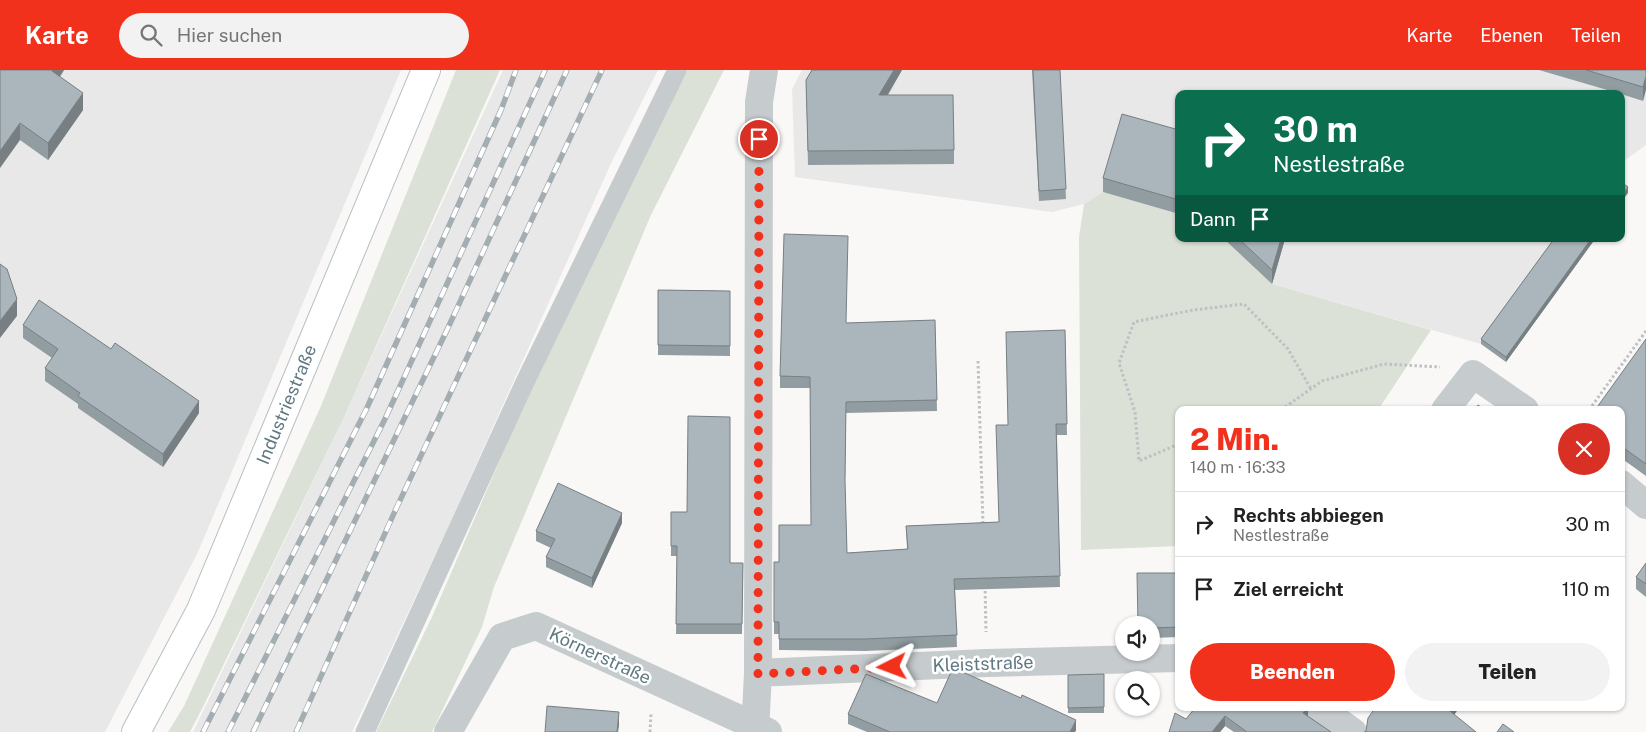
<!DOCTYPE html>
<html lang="de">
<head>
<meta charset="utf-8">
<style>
  body { margin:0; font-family:"Public Sans",sans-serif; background:#f2f2f2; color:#222; height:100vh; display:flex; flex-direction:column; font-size:19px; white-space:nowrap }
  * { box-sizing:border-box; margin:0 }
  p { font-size:16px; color:#767676 }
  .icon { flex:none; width:28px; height:28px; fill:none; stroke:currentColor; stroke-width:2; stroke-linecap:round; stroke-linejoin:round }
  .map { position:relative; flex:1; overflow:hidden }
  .details { position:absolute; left:1175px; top:336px; width:450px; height:305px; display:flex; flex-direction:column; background:#fff; border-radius:10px; box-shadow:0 1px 4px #0004 }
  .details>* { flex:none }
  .banner { position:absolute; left:1175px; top:20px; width:450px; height:152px; border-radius:10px; box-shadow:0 1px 4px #0004; background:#0b6e4f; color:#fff; overflow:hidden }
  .tools { position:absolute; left:1115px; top:546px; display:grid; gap:10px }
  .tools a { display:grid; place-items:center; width:45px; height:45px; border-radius:50%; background:#fff; box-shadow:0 1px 4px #0004; font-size:25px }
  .pin { position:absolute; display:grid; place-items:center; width:42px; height:42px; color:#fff; margin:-21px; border:2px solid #fff; border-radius:50%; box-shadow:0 1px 5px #0007 }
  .me { position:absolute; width:55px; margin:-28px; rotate:267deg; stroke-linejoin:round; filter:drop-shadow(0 0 4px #0008) }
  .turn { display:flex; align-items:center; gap:18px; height:105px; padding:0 15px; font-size:22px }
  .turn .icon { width:65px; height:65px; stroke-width:2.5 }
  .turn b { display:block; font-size:35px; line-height:42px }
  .then { display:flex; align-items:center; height:48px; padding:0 15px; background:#0003; gap:10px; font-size:19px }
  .round { display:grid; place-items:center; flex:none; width:52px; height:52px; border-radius:26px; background:#f2f2f2 }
  .summary { display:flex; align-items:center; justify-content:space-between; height:85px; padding:0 15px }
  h1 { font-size:30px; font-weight:800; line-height:38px; color:#f2311d }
  .cta { display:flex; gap:10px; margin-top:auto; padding:10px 15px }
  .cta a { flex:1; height:58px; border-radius:30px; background:#f2311d; color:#fff; font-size:20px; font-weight:800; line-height:58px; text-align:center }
  .cta a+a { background:#f2f2f2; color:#222 }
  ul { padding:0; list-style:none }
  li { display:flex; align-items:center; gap:15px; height:65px; padding:0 15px; border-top:1px solid #e0e0e0 }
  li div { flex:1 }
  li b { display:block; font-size:19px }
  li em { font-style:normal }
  header { display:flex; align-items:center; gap:30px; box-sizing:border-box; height:70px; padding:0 25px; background:#f2311d; color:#fff }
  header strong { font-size:24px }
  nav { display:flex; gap:28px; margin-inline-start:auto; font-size:18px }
  .search { width:350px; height:45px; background:#f2f2f2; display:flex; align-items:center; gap:12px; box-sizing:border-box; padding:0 18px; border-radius:28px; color:#767676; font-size:19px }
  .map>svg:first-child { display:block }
  .built { fill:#e7e8e7 }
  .green { fill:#dbe1d7 }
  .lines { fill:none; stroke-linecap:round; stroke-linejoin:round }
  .secondary-casing { stroke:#b8bfc3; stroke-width:30 }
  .path { stroke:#bdc1c3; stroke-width:3; stroke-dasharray:2.5 2.5; stroke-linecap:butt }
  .lane { stroke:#c6cbce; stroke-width:19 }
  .street { stroke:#c6cbce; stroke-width:28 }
  .secondary { stroke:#fff; stroke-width:28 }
  .rail-casing { stroke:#a4adb2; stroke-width:5.5 }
  .rail { stroke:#fff; stroke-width:4; stroke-dasharray:11; stroke-linecap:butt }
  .wall { fill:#929da1 }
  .shaded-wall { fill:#777f83 }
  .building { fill:#aab6bb; stroke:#777f83 }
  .route { stroke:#f2311d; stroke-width:9; stroke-dasharray:0 16.2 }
  .labels { text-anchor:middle; stroke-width:5; stroke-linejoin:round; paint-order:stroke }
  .street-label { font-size:18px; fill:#617984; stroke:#fff }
</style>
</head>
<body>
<header>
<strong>Karte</strong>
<div class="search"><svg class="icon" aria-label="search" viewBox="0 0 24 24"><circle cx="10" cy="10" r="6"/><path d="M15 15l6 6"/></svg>Hier suchen</div>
<nav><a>Karte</a><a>Ebenen</a><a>Teilen</a></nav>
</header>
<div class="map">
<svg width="1646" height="662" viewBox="0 0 1646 662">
  <rect width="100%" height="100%" fill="#f9f8f6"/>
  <!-- built -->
  <path class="built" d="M 0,0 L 401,0 L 198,482 L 105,662 L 0,662 Z
    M 503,0 L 658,0 L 613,89 L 445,464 L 352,662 L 193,662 L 344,347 Z
    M 802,0 L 1646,0 L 1646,75 L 1621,93 L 1621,24 L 1179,24 L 1179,144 L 1103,122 L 1084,134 L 1052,142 L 795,107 L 792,19 Z
    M 1224,169 L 1558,169 L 1481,274 L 1272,214 Z"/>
  <!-- green -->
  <path class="green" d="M 456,0 L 500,0 L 344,347 L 204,635 L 190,662 L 168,662 L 184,636 L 321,336 Z
    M 675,0 L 724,0 L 651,145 L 494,517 L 482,557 L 432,662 L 376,662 L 432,547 L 550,274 Z
    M 1103,122 L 1179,144 L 1179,169 L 1224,169 L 1272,214 L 1431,260 L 1378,340 L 1179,340 L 1179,476 L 1081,480 L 1079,167 L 1084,134 Z"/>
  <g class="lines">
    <defs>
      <g id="secondary">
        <path id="s1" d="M 136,662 L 201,540 L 426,0"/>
      </g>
    </defs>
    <!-- secondary casing -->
    <use href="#secondary" class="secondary-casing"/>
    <!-- path -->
    <path class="path" d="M 978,291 L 983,455
      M 1281,340 L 1322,311 L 1384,294 L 1440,297
      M 1589,340 L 1646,261
      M 1179,374 L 1139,391 L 1135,342 L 1119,293 L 1134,252 L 1193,240 L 1244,234 L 1288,279 L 1311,319
      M 985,516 L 986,562
      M 650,662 L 651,643"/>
    <!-- lane -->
    <path class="lane" d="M 365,662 L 524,314 L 677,0"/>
    <!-- street -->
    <path class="street" d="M 1445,340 L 1473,304 L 1525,340
      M 1621,414 L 1646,435
      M 758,603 L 987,593 L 1179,588
      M 1320,638 L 1353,662
      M 448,662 L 502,567 L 536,556 L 768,662
      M 755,662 L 758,603 L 759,32 L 764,0"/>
    <!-- secondary -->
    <use href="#secondary" class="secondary"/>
    <defs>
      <path id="rail" d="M 203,662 L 366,340 L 501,40 L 516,0
        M 228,662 L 385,349 L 545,0
        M 253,662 L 447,260 L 567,0
        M 296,662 L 395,441 L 602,0"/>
    </defs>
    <!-- rail casing -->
    <use href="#rail" class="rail-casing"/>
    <!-- rail -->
    <use href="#rail" class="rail"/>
  </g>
  <!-- wall -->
  <path class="wall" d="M 0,0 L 64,0 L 60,7 L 83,40 L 48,90 L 20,70 Z
    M 812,0 L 902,0 L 888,25 L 954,80 L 954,94 L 808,95 L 806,10 Z
    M 1032,0 L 1060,0 L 1066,129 L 1039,131 Z
    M 1539,0 L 1646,0 L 1643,31 L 1621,24 Z
    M 1179,60 L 1179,144 L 1103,122 L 1103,108 Z
    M 1224,169 L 1285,169 L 1272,214 Z
    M 1554,169 L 1595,169 L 1506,292 L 1481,274 L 1481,269 Z
    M 658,220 L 730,221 L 730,286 L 658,285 Z
    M 935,250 L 937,341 L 846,343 L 845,415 L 847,483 L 907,479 L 906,456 L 999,452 L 1008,355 L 1065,260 L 1067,365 L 1057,365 L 1060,517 L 955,520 L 957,577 L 865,581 L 779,580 L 779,564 L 774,564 L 774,552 L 779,492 L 811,455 L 810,318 L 780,318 L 780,306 L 846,253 Z
    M 23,255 L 199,343 L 163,397 L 78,338 L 78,334 L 45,311 L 45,298 L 52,288 L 23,268 Z
    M 1646,269 L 1646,406 L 1621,388 L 1621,340 Z
    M 671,442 L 730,493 L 743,493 L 742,564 L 676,564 L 677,486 L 671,486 Z
    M 622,453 L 592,518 L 546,497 L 546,487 L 551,478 L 536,471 L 536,461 Z
    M 1646,493 L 1646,527 L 1636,519 L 1636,507 Z
    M 1179,503 L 1179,567 L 1151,568 L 1151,555 Z
    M 1104,604 L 1104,643 L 1068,643 L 1068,605 Z
    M 937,633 L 1076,660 L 1075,662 L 867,662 L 848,654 L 848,644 Z
    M 1195,638 L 1308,646 L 1331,662 L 1234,662 L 1225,656 L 1220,662 L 1169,662 L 1186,649 Z"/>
  <!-- shaded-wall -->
  <path class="shaded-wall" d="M 52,0 L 64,0 L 52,18 Z
    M 894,0 L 902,0 L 879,39 L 879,25 Z
    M 1646,6 L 1646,20 L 1643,31 L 1643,17 Z
    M 83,23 L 83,40 L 48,90 L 48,73 Z
    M 20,53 L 20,70 L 0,98 L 0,81 Z
    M 1628,117 L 1628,123 L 1621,132 L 1621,127 Z
    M 1281,169 L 1285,169 L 1272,214 L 1272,200 Z
    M 1591,169 L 1595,169 L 1506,292 L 1506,287 Z
    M 17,229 L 17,246 L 0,268 L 0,251 Z
    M 199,331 L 199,343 L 163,397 L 163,384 Z
    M 622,443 L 622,453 L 592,518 L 592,508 Z
    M 1308,638 L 1308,647 L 1303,643 Z
    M 1452,638 L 1459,638 L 1450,651 L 1450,641 Z
    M 619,642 L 619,656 L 618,662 L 617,662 Z
    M 1225,646 L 1225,656 L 1220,662 L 1212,662 Z
    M 1076,650 L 1076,660 L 1075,662 L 1070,662 Z"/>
  <!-- building -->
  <path class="building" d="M 0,0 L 52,0 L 52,1 L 83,23 L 48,73 L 20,53 L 0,81 Z
    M 812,0 L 894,0 L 879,25 L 953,25 L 954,80 L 808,81 L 806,10 Z
    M 1033,0 L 1060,0 L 1066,119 L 1039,121 Z
    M 1586,0 L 1646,0 L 1646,6 L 1643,17 Z
    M 1122,44 L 1179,60 L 1179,130 L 1103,108 Z
    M 1621,112 L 1628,117 L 1621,127 Z
    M 784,164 L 848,166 L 846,253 L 935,250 L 937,330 L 846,332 L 845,410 L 847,483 L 908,479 L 906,456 L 999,452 L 996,355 L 1008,355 L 1006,262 L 1065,260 L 1067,354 L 1056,354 L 1060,506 L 954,509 L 957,565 L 865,569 L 779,569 L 779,552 L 774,552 L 774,492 L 779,492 L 779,455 L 811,455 L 810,307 L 780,306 Z
    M 1239,169 L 1281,169 L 1272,200 Z
    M 1554,169 L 1591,169 L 1506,287 L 1481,269 Z
    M 0,194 L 7,199 L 17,229 L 0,251 Z
    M 658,220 L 730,221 L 730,276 L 658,275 Z
    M 39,230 L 111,279 L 115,273 L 199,331 L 163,384 L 78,326 L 80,323 L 45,298 L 58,279 L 23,255 Z
    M 1646,269 L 1646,394 L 1621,376 L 1621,340 L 1595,340 Z
    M 1478,335 L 1485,340 L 1475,340 Z
    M 688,346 L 730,347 L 730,493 L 743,493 L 742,554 L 676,554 L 677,476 L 671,476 L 671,442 L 687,442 Z
    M 558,413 L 622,443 L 592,508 L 546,487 L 555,469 L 536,461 Z
    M 1646,493 L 1646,514 L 1636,507 Z
    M 1137,503 L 1179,503 L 1179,557 L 1151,558 L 1151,555 L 1138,555 Z
    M 952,600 L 958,600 L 1021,628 L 1022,625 L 1076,650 L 1070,662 L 890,662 L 848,644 L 866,604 L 937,633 Z
    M 1104,604 L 1104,637 L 1068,638 L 1068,605 Z
    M 547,636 L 619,642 L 617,662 L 545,662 Z
    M 1195,638 L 1307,638 L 1303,643 L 1331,662 L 1247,662 L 1225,646 L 1212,662 L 1169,662 L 1175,643 L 1186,649 Z
    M 1375,638 L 1452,638 L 1450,641 L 1476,662 L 1364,662 L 1366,661 L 1368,648 Z
    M 1503,654 L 1514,662 L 1497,662 Z"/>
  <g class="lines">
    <!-- route -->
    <path class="route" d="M 759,69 L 758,604 L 892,597"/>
  </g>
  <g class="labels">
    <!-- street labels -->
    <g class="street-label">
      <text dy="6" stroke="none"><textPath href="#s1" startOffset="361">Industriestraße</textPath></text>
      <text transform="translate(600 586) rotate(25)" y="6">Körnerstraße</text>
      <text transform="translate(983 594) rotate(-2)" y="6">Kleiststraße</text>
    </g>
  </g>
</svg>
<div class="tools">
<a><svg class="icon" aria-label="sound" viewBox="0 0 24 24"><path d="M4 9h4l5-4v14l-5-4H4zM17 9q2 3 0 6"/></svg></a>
<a><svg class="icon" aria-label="search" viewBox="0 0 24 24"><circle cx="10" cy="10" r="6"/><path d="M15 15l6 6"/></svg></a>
</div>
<div class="pin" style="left:759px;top:69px;background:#d93025"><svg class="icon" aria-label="arrive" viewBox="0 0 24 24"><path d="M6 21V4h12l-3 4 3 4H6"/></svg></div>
<svg class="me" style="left:892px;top:597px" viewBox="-20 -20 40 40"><path d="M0-17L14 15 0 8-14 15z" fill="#f2311d" stroke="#fff" stroke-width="4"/></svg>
<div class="banner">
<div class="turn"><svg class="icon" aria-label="right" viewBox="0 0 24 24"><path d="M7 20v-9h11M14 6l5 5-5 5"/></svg><div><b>30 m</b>Nestlestraße</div></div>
<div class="then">Dann<svg class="icon" aria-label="arrive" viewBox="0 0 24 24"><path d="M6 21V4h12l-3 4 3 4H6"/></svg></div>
</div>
<section class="details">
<div class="summary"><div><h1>2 Min.</h1><p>140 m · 16:33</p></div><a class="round" style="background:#d93025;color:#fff"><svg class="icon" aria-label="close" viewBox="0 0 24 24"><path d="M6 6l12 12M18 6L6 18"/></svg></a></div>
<ul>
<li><svg class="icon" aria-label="right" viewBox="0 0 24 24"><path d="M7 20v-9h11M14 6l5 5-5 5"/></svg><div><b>Rechts abbiegen</b><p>Nestlestraße</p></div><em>30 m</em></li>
<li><svg class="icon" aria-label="arrive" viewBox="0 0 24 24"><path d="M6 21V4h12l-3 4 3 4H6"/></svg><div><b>Ziel erreicht</b></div><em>110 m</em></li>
</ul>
<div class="cta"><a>Beenden</a><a>Teilen</a></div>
</section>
</div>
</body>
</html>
